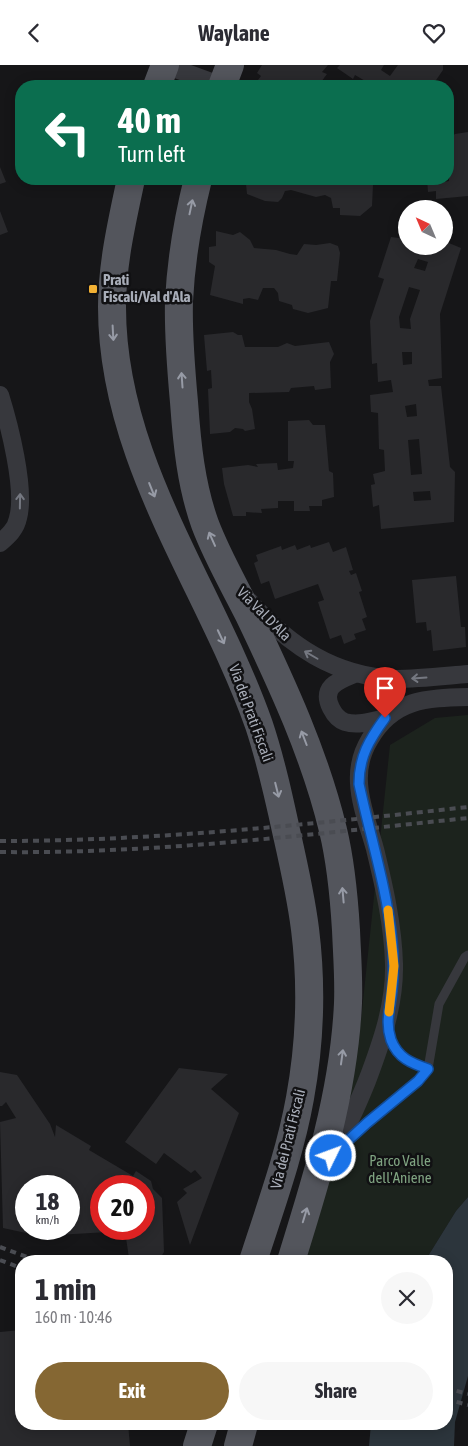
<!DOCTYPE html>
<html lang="en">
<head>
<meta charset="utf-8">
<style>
  body { margin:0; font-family:"Asap Condensed",sans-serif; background:#f7f7f7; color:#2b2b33; height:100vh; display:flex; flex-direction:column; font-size:19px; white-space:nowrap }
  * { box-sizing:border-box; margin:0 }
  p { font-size:16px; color:#7c7c81 }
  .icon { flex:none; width:28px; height:28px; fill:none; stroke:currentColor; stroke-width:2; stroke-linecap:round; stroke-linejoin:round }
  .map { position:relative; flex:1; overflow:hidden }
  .panel { position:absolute; left:15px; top:1190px; width:438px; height:175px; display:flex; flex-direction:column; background:#fff; border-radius:20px; box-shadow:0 2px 12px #0003 }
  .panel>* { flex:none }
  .top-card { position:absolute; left:15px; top:15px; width:439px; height:105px; border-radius:20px; box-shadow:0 2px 12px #0003; background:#0b6e4f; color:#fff; overflow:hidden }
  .needle { width:32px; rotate:316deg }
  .controls { position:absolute; left:398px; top:135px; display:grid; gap:10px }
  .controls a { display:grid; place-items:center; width:55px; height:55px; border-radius:50%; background:#fff; box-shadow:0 2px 12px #0003; font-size:25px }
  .speed { position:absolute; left:15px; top:1110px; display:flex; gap:10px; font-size:25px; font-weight:700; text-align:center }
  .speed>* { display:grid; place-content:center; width:65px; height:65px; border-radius:50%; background:#fff; box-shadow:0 2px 12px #0003; line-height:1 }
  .speed small { font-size:12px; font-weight:400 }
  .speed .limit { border:8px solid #d22; background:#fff; color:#111 }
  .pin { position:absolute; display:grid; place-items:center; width:42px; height:42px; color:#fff; margin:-51px -21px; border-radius:50% 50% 50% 0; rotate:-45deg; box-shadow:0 0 5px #0007 }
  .pin .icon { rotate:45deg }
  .me { position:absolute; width:55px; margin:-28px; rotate:48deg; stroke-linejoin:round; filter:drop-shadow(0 0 4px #0008) }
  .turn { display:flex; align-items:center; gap:18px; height:105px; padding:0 20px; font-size:22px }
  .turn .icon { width:65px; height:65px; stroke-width:2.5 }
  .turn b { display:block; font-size:35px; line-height:42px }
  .round { display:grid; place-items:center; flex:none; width:52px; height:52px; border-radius:26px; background:#f7f7f7 }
  .head { display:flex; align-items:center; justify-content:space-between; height:85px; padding:0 20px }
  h1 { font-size:30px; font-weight:700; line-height:38px }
  .button { display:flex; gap:10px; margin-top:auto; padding:10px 20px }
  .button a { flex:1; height:58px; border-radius:30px; background:#856733; color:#fff; font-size:20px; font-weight:700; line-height:58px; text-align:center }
  .button a+a { background:#f7f7f7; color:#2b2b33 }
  header { display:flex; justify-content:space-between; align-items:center; height:65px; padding:0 20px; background:#fff; font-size:22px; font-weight:700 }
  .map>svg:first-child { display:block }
  .green { fill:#1c231d }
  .water { fill:#2c353c }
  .building { fill:#29292c; fill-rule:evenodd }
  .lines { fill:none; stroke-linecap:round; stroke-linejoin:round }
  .service { stroke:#37383d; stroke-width:9 }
  .minor { stroke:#37383d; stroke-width:18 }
  .primary { stroke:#53555c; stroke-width:28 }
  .rail { stroke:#4a4c52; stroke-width:4; stroke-dasharray:6 5; stroke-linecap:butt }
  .oneway { stroke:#979ba6 }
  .oneway2 { stroke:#757881 }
  .route-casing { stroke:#114b97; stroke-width:12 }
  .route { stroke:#1a73e8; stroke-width:9 }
  .slow { stroke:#f59e0b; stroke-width:9 }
  .poi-dot { fill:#f2b134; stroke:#111113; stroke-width:2 }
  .labels { text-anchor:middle; stroke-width:5; stroke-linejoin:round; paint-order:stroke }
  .poi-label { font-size:15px; font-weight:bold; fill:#a8adb8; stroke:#111113; text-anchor:start }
  .street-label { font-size:15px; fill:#a8adb8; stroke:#111113 }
  .park-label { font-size:15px; fill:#7fa381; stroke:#111113 }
</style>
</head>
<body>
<header><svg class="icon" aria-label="back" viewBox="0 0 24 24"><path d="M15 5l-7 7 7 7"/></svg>Waylane<svg class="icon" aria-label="heart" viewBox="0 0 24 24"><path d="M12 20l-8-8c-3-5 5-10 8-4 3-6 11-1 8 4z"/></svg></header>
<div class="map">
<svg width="468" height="1381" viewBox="0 0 468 1381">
  <rect width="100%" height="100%" fill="#161618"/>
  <!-- green -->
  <path class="green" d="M 468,650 L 468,1132 L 456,1146 L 425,1196 L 302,1196 L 346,1038 L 361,955 L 390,680 L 435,653 Z"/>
  <!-- water -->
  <path class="water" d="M 468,1132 L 468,1311 L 455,1357 L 454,1381 L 369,1381 L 371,1359 L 446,1359 L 446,1196 L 425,1196 L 456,1146 Z"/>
  <!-- building -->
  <path class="building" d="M 262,0 L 328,0 L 322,7 L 327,9 L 318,21 L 258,21 L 255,19 L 261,11 L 257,8 Z
    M 340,0 L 384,0 L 381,5 L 390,11 L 398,0 L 443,0 L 443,5 L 432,21 L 365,21 L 367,17 L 355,10 L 353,14 L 337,3 Z
    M 468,67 L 468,131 L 436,134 L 436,126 L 428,127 L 427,114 L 444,114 L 444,117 L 449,116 L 448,74 L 455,69 Z
    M 0,102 L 6,117 L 0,119 Z
    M 243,114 L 371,114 L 373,120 L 372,141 L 360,151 L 340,150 L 340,143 L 333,143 L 331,133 L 325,130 L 316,132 L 291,125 L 285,126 L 282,133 L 278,137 L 265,136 L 247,129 L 246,119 Z
    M 0,146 L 8,167 L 0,170 Z
    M 402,159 L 406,161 L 406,181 L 444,181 L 444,176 L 461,183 L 440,249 L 442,313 L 428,315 L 429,321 L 441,321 L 450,402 L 455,407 L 454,457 L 381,464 L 379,440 L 373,442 L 371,420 L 375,419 L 373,409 L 385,406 L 384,385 L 379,384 L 378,348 L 371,347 L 370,330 L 393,327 L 391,315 L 378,317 L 377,298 L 372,299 L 370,256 L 384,214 L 378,212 L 391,172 L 399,173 ZM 418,194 L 428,197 L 425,206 L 414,203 ZM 409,222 L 420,225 L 410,254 L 411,264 L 400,263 L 399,252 ZM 402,287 L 412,287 L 412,299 L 403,300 ZM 416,339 L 417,351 L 407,352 L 405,341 ZM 419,374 L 422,409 L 411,410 L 408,375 ZM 430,426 L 431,435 L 414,436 L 413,427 Z
    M 216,166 L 233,170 L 240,167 L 250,175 L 254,183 L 276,185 L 290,189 L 297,190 L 304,179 L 316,180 L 330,178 L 338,181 L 340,188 L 337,216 L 331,216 L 328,243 L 308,248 L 293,244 L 292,240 L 279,236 L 278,228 L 274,223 L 263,223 L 258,235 L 249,233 L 243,234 L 243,239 L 210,230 L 215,201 L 209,197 L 209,182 L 216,181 Z
    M 233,267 L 238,270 L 242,270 L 245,282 L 278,282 L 287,278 L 295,281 L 329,277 L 334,289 L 330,297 L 331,323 L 315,325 L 314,321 L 291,323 L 289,327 L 249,328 L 249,337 L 252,344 L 255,364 L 245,366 L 243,364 L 235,363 L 230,367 L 210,369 L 208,324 L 212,323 L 211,305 L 207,306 L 204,270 Z
    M 309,355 L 313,360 L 325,360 L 329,406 L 333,408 L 334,432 L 322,435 L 322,441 L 309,441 L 310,446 L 294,446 L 294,436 L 278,436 L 278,443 L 261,444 L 262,448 L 246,447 L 246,451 L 233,451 L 224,419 L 222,403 L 248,400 L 258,402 L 256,399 L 277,398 L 278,405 L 293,403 L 294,396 L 288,396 L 288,356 Z
    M 329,477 L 333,487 L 346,482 L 353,505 L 349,506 L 351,510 L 356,508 L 362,526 L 359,527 L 367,552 L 362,554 L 366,565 L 354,569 L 356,574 L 344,579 L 341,570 L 330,574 L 318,537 L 324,535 L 318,519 L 275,534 L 269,516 L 261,519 L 254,498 L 258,496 L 256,490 L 281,481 L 282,485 L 295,480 L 297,485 L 310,480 L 311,483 Z
    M 456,511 L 461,562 L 465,562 L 466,582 L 433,586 L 431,565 L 427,566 L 426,557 L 416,558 L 412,515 Z
    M 179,1003 L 228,1009 L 211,1024 L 239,1048 L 190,1180 L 177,1137 L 187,1128 L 183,1124 L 202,1113 L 195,1105 L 191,1108 L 164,1088 L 156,1099 L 125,1077 Z
    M 0,1007 L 17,1010 L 50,1059 L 55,1072 L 56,1060 L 91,1081 L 89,1085 L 133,1111 L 136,1106 L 151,1116 L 153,1124 L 162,1133 L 164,1187 L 161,1192 L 129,1193 L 125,1166 L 40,1171 L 3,1163 L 0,1057 L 16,1053 L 6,1037 L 2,1041 L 0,1041 ZM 26,1121 L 69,1121 L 69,1164 L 26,1164 ZM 101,1121 L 144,1121 L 144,1164 L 101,1164 Z
    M 21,1265 L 21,1359 L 128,1359 L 130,1381 L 0,1381 L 0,1267 Z"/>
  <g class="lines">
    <!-- service -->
    <path class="service" d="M 428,1004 L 439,939 L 465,892 L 468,890
      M 341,1082 L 418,1016 L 428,1004 C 402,996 394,989 388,962"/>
    <!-- minor -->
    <path class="minor" d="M 165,0 L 222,21
      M 0,330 C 9,359 26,424 18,453 C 16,464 8,471 0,478
      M 250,537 C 290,581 334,611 395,614 C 419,614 444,611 468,609
      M 357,608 C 340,615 320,621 331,643 C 334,649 339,655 345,657 C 358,661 373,656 385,653
      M 328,1090 C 346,1067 356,1043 367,1016 C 381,979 395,940 394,899 C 393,860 384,821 375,784 C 369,762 360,740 359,718 C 358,702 362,687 370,674 C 393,634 426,633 468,632"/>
    <!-- primary -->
    <path class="primary" d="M 157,21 L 165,0
      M 222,21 L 230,0
      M 131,114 C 122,156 112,199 112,242 C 112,396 210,521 259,660 C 271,696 279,733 287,770 C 294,801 301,832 305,864 C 312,920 310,978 300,1033 C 290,1089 270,1143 253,1196
      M 198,114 C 188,154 181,195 179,236 C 178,270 181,304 184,337 C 187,379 191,420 205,459 C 217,491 234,520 249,550 C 282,619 315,690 333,765 C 341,798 344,832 346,865 C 347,890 349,914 348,938 C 344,1027 317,1113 291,1196
      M 197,1381 L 204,1359
      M 238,1381 L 244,1359"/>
    <!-- rail -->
    <path class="rail" d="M 0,776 C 157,776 312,759 468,742
      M 0,787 C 157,789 312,769 468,753
      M 0,1182 L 38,1196
      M 0,1195 L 21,1203
      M 446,1323 L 468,1329
      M 446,1334 L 468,1340"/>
  </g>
  <!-- one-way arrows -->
  <defs><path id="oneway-shaft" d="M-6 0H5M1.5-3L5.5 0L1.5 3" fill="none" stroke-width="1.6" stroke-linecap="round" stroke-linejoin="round" transform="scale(1.25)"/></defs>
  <g class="oneway">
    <use href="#oneway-shaft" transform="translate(191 142) rotate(-78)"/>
    <use href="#oneway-shaft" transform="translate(113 268) rotate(87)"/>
    <use href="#oneway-shaft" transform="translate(182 315) rotate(-94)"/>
    <use href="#oneway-shaft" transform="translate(152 425) rotate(68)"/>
    <use href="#oneway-shaft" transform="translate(212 474) rotate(-114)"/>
    <use href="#oneway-shaft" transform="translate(221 572) rotate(65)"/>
    <use href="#oneway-shaft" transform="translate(304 673) rotate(-111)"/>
    <use href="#oneway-shaft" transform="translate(277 725) rotate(76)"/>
    <use href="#oneway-shaft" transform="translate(343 830) rotate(-95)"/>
    <use href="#oneway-shaft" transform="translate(342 992) rotate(-82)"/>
    <use href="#oneway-shaft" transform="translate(305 1150) rotate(-73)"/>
  </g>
  <g class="oneway2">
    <use href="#oneway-shaft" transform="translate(20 436) rotate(-89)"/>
    <use href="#oneway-shaft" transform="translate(311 590) rotate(-150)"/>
    <use href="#oneway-shaft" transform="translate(419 613) rotate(176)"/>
  </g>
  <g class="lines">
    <defs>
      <path id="route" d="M 331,1091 L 367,1058 L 418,1016 L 428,1004 C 411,998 398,993 391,975 C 385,957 390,944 392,926 C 394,909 394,893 392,876 C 387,823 370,771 359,719 C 359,692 369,675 385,653"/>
    </defs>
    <!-- route casing -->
    <use href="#route" class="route-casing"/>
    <!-- route -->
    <use href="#route" class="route"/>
    <!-- slow -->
    <path class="slow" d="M 388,845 L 394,901 L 389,947"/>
  </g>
  <!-- markers -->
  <rect class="poi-dot" x="88" y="219" width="10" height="10" rx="2.5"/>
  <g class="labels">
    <!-- poi labels -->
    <g class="poi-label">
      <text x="103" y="220">Prati<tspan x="103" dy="17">Fiscali/Val d'Ala</tspan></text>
    </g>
    <!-- street labels -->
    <g class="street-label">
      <text transform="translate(264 549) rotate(45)" y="5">Via Val D'Ala</text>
      <text transform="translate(251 648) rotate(70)" y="5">Via dei Prati Fiscali</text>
      <text transform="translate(288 1074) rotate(-76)" y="5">Via dei Prati Fiscali</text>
    </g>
    <!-- park labels -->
    <g class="park-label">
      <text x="400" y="1101">Parco Valle<tspan x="400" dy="17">dell'Aniene</tspan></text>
    </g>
  </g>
</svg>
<div class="controls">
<a><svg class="needle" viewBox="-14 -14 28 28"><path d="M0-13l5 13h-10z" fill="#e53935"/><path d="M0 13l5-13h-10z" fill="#7c7c81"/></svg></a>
</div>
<div class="speed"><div>18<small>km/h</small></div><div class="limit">20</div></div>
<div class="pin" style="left:385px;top:653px;background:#d93025"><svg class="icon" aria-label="arrive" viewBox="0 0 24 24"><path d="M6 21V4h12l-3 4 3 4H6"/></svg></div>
<svg class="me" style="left:331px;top:1091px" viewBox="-20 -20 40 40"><circle r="17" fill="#1a73e8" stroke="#fff" stroke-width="3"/><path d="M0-11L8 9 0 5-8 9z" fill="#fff"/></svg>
<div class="top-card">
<div class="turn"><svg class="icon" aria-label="left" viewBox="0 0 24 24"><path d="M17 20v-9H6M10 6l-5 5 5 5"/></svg><div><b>40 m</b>Turn left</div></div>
</div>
<section class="panel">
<div class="head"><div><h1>1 min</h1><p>160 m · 10:46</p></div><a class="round"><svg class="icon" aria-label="close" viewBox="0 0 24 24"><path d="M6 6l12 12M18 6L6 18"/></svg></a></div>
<div class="button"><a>Exit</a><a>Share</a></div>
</section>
</div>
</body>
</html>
